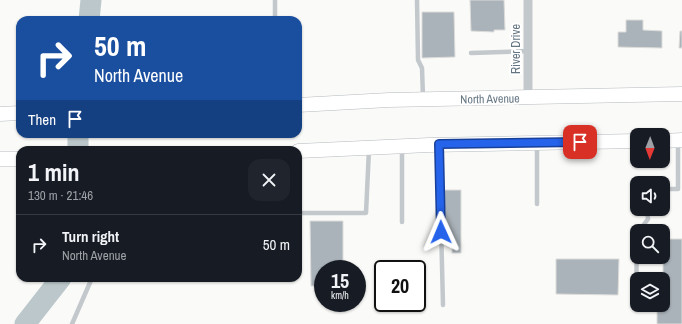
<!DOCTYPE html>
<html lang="en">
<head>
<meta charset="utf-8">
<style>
  body { margin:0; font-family:"Archivo Narrow",sans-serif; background:#20242c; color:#f1f3f6; height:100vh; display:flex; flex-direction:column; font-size:15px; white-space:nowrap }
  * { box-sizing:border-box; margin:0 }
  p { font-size:13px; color:#9ea1a6 }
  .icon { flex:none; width:22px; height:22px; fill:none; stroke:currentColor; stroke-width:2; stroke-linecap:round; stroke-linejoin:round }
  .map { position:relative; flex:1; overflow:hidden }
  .drawer { position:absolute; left:16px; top:146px; width:286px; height:136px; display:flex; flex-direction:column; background:#171b24; border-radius:12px; box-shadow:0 1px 3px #0004 }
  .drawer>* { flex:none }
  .top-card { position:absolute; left:16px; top:16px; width:286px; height:122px; border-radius:12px; box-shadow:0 1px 3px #0004; background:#1a4fa0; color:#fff; overflow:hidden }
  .needle { width:26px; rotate:181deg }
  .tools { position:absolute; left:630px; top:128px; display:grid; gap:8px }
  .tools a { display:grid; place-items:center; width:40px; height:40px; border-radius:8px; background:#171b24; box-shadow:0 1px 3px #0004; font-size:20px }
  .speed { position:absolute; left:314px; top:260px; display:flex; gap:8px; font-size:20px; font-weight:700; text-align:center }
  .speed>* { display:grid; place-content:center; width:52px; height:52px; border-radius:50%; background:#171b24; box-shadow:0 1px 3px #0004; line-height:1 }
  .speed small { font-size:10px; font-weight:400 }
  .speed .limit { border:2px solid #111; border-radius:6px; background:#fff; color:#111 }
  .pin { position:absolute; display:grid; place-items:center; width:34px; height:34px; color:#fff; margin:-17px; border-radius:8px; box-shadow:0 2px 6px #0006 }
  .me { position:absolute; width:44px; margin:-22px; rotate:359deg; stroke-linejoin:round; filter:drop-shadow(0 0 3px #0008) }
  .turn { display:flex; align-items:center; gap:14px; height:84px; padding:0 12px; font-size:18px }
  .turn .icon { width:52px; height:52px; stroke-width:2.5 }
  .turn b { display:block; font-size:28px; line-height:34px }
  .then { display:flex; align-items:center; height:38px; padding:0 12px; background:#0003; gap:8px; font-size:15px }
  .round { display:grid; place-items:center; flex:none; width:42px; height:42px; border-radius:12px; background:#20242c }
  .summary { display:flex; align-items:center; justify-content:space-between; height:68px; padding:0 12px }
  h1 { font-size:24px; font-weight:800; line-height:30px }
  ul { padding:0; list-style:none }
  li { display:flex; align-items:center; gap:12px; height:60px; padding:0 12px; border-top:1px solid #363941 }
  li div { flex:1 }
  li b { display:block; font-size:15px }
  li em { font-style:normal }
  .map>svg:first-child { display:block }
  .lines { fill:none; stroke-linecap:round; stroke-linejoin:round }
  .river { stroke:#bbc7cb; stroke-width:21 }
  .building { fill:#aab3b9; stroke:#dcdcda }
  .primary-casing { stroke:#b5babe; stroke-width:15 }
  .service { stroke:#c3c8cc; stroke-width:4.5 }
  .minor { stroke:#c3c8cc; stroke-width:9 }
  .primary { stroke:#fff; stroke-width:14 }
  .route-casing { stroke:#184099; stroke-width:10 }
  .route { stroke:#2563eb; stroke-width:7 }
  .labels { text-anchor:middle; stroke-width:4; stroke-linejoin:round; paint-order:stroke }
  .street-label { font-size:12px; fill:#657683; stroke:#fff }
</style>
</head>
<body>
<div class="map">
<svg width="682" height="324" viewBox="0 0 682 324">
  <rect width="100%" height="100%" fill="#fafaf8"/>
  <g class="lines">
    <!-- river -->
    <path class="river" d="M 89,20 L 91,0
      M 78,150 L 78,134
      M 25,324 L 61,278"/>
  </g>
  <!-- building -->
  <path class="building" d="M 470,0 L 504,0 L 505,30 L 494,30 L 494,32 L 471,31 Z
    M 422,12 L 454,12 L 455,57 L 422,58 Z
    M 626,20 L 643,20 L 643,30 L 662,31 L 662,48 L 618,47 L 618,32 L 626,32 Z
    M 680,31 L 682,31 L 682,48 L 679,48 Z
    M 442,190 L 461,190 L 461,253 L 452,253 L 452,245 L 445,245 L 445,209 L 442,209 Z
    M 310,221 L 343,221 L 343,269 L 323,269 L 323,286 L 311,286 Z
    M 668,239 L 682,239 L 682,324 L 657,324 L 657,305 L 663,305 L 663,291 L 666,291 L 666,275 L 663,275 L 663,247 L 668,247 Z
    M 556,259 L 619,259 L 618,295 L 556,294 Z"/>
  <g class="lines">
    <defs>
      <path id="primary" d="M 298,105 L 389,100 L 682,94
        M 0,114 L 20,113
        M 663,141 L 682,140
        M 298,151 L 429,145 L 637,141
        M 0,159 L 20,159"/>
    </defs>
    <!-- primary casing -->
    <use href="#primary" class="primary-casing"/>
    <!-- service -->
    <path class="service" d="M 417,0 L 418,60 L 422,68 L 423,97
      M 275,20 L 275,0
      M 471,53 L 528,51
      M 439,146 L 443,305
      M 663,189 L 678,189 L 678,142
      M 537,204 L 537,144
      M 298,213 L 366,213 L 369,149
      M 402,222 L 402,148
      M 639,231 L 648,219 L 647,209
      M 636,308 L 637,234
      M 72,324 L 92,278"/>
    <!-- minor -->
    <path class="minor" d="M 528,0 L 528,99"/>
    <!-- primary -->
    <use href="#primary" class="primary"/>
  </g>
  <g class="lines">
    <defs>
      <path id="route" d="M 441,232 L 439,144 L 580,142"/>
    </defs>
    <!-- route casing -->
    <use href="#route" class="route-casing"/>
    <!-- route -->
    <use href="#route" class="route"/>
  </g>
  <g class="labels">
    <!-- street labels -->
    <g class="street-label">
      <text transform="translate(516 49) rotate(-90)" y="4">River Drive</text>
      <text transform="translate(490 99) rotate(-1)" y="4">North Avenue</text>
    </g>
  </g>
</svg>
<div class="tools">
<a><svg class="needle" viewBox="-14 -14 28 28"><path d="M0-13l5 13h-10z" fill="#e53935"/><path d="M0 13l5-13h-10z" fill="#9ea1a6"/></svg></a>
<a><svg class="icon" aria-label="sound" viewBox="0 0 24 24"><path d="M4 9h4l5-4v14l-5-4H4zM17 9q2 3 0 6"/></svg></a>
<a><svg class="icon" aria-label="search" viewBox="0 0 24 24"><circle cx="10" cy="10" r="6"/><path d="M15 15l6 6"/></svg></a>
<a><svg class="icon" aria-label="layers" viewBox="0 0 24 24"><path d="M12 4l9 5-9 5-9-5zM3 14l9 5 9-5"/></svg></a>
</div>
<div class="speed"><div>15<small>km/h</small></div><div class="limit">20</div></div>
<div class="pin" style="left:580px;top:142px;background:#d93025"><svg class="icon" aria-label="arrive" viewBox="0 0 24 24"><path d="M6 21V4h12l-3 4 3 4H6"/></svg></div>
<svg class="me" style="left:441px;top:232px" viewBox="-20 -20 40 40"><path d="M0-17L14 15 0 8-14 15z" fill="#2563eb" stroke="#fff" stroke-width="4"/></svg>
<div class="top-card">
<div class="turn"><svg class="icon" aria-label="right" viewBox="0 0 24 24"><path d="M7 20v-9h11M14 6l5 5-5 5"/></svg><div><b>50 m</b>North Avenue</div></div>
<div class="then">Then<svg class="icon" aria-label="arrive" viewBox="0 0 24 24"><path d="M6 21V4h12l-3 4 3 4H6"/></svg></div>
</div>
<section class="drawer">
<div class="summary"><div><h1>1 min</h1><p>130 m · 21:46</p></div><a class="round"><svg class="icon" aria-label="close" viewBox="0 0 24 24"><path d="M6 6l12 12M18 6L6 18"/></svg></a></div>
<ul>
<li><svg class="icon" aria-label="right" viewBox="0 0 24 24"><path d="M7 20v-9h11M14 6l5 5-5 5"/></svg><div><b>Turn right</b><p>North Avenue</p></div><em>50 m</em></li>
</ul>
</section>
</div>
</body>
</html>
